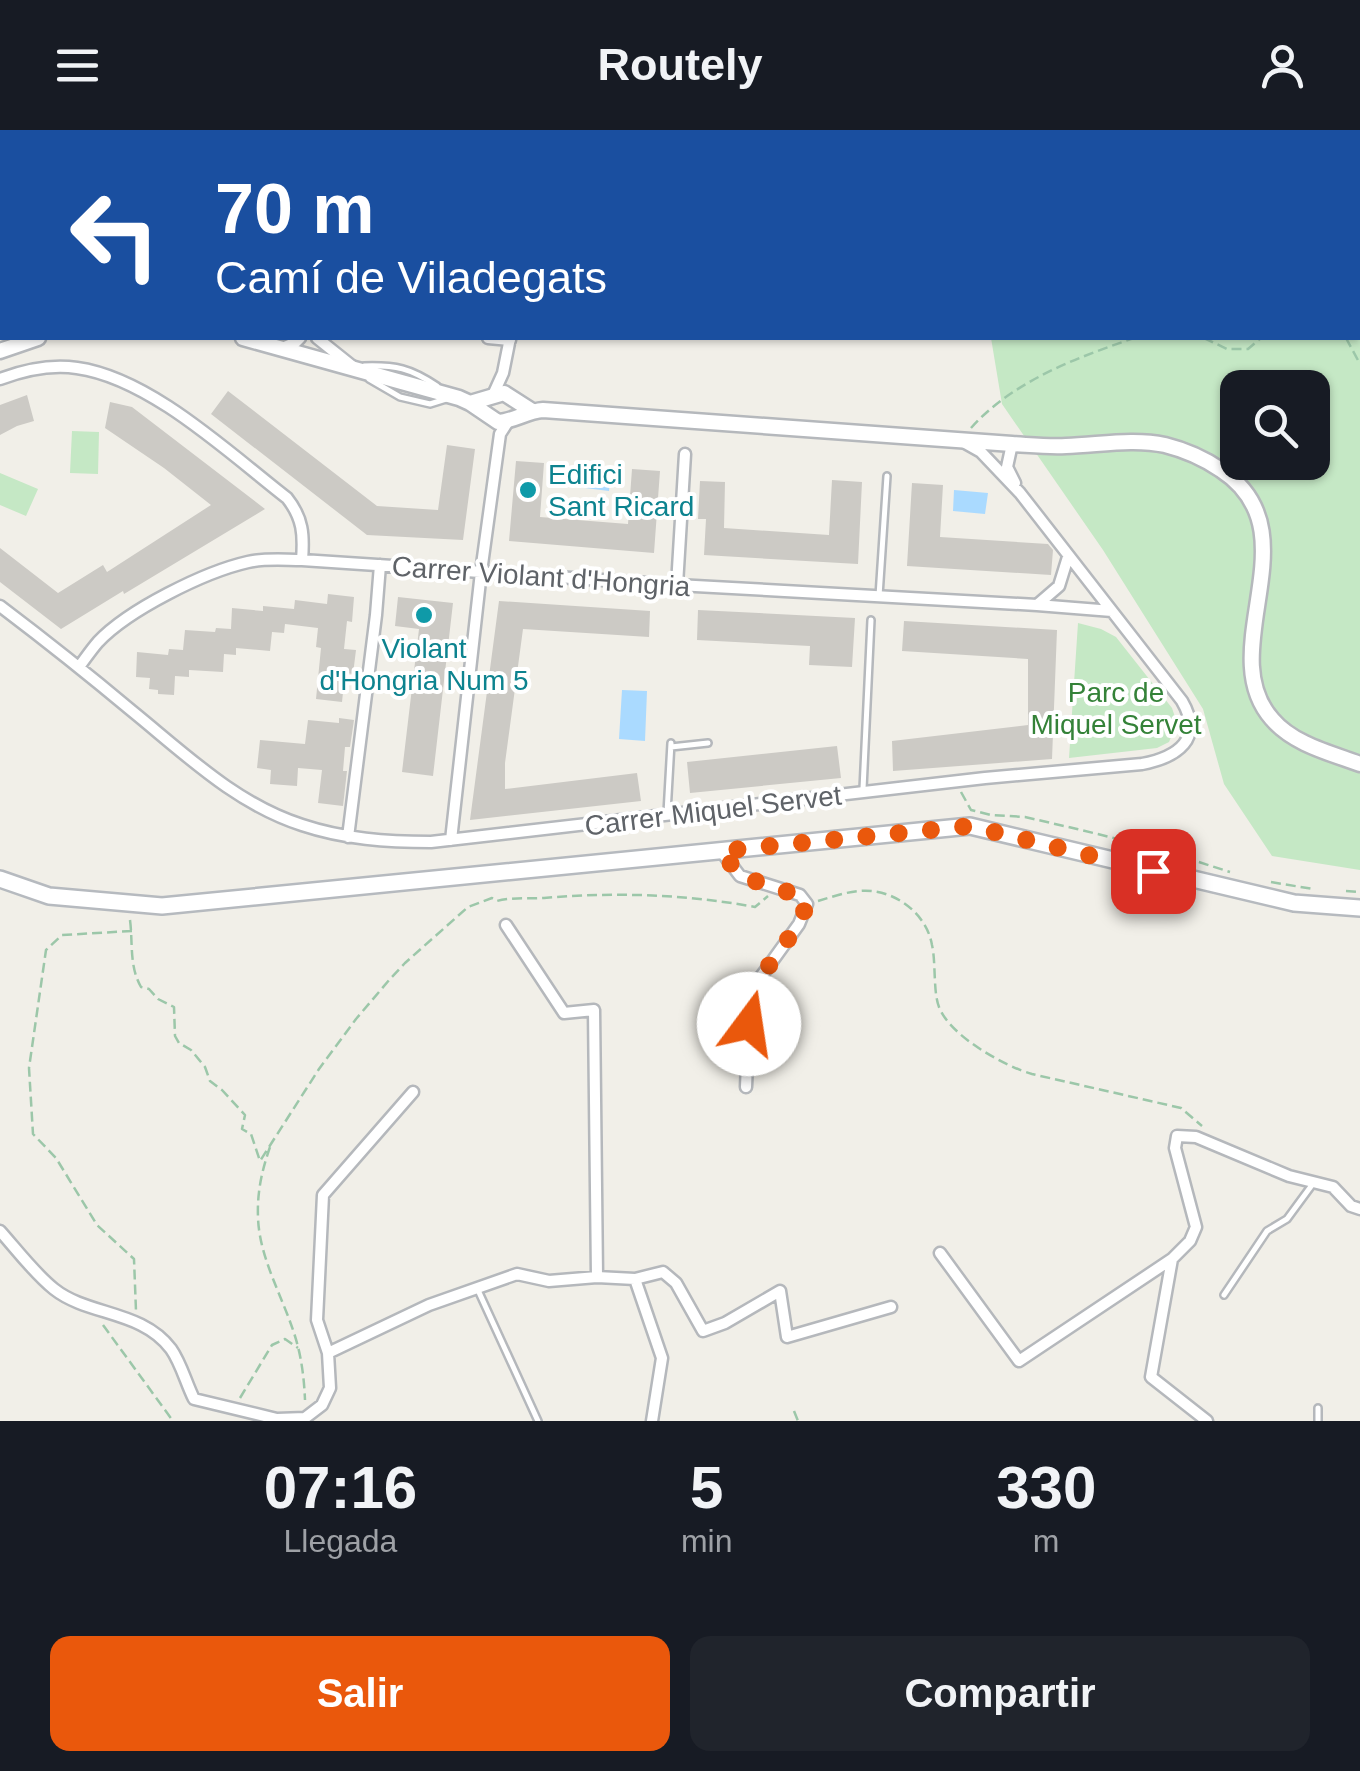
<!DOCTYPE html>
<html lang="es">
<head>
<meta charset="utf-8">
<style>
  body { margin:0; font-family:Arial,sans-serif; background:#20242c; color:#f1f3f6; height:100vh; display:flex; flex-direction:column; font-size:38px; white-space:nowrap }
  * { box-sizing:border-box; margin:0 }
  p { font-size:32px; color:#9ea1a6 }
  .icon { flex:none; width:55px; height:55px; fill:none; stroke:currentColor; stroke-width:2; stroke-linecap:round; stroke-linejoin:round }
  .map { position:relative; height:1291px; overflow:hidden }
  .sheet { display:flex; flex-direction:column; background:#171b24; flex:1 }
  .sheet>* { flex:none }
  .hud { position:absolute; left:0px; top:0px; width:1360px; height:210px; box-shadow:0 2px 8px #0004; background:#1a4fa0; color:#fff; overflow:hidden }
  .fabs { position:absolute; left:1220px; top:240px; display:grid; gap:20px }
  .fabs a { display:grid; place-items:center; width:110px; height:110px; border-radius:20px; background:#171b24; box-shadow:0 2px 8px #0004; font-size:50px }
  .pin { position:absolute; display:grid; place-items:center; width:85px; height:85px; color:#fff; margin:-42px; border-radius:20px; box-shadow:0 5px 15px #0006 }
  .me { position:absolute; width:110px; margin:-55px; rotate:14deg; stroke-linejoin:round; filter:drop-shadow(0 0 8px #0008) }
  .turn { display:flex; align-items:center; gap:35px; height:210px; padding:0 50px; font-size:45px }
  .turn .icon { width:130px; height:130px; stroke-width:2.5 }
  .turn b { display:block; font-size:70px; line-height:85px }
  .eta { display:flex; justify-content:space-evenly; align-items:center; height:170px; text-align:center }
  .eta b { font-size:60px; font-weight:700; line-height:70px }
  .button { display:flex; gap:20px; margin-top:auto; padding:20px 50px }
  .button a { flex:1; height:115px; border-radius:20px; background:#ea580c; color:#fff; font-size:40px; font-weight:700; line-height:115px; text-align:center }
  .button a+a { background:#20242c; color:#f1f3f6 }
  header { display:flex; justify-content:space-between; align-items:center; height:130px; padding:0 50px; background:#171b24; font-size:45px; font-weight:700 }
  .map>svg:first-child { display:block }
  .green { fill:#c5e8c5; fill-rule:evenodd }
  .water { fill:#aadaff }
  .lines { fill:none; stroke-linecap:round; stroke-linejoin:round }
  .stream { stroke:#aadaff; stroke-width:4 }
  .building { fill:#cccac5 }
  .service-casing { stroke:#b5b8bc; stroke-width:10 }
  .minor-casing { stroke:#b5b8bc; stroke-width:15 }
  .tertiary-casing { stroke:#b5b8bc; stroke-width:19 }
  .secondary-casing { stroke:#b6babf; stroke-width:20 }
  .path { stroke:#9cc7a9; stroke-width:2.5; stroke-dasharray:10 5; stroke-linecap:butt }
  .service { stroke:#fff; stroke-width:5 }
  .minor { stroke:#fff; stroke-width:10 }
  .tertiary { stroke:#fff; stroke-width:14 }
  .secondary { stroke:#fff; stroke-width:15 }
  .route { stroke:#ea580c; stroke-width:18; stroke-dasharray:0 32.4 }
  .culture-dot { fill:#0f9aa8; stroke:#fff; stroke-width:4 }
  .labels { text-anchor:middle; stroke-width:8; stroke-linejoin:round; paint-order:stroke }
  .culture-label { font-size:28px; fill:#0d838f; stroke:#fff; text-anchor:start }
  .street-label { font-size:28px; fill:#5f6368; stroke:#fff }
  .park-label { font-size:28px; fill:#348238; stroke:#fff }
</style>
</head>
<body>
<header><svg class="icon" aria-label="menu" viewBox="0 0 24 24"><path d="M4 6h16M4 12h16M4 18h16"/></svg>Routely<svg class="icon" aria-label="person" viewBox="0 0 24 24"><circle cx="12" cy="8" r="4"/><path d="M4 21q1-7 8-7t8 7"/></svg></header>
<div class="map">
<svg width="1360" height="1291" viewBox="0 0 1360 1291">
  <rect width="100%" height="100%" fill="#f1efe8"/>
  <!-- green -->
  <path class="green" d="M 780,0 L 1360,0 L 1360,740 L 1272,726 L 1224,654 L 1203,579 L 1103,420 L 1002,274 L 991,208 L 1358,208 L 1358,2 L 780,2 ZM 1238,258 L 1312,258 L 1312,332 L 1238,332 Z
    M 72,301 L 99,302 L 98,344 L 70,343 Z
    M 0,343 L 38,359 L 26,386 L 0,375 Z
    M 1078,493 L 1101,499 L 1116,507 L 1172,578 L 1177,593 L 1169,612 L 1157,618 L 1069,628 Z"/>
  <!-- water -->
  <path class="water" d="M 579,338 L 611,341 L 609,361 L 577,357 Z
    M 954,360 L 988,363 L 985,384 L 953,381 Z
    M 622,560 L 647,561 L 645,611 L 619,609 Z"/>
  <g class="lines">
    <!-- stream -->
    <path class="stream" d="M 1110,2 L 1111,0"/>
  </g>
  <!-- building -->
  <path class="building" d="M 228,261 L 377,376 L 438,380 L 447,315 L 475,319 L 463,410 L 367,405 L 211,284 Z
    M 27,265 L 34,291 L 17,296 L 0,305 L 0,275 Z
    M 110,272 L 132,277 L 265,379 L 124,464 L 123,461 L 61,499 L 0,452 L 0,418 L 58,463 L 103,435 L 107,442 L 211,375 L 164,338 L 105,298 Z
    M 516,331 L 544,333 L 540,387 L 628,394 L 632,339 L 660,341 L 654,423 L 509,411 Z
    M 832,350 L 862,352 L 858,434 L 704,425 L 706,389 L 698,389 L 700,351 L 725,352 L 724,398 L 829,405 Z
    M 912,353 L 943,355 L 940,407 L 1048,414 L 1053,420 L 1051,445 L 907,436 Z
    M 328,464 L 354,467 L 352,492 L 347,491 L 344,519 L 356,520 L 353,544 L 345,543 L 342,572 L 316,569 L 321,518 L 316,517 L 318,498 L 285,494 L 284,503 L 272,502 L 270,521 L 236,518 L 236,525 L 224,524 L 223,542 L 189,540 L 189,547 L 175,546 L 174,565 L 158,564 L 158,560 L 149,559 L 150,548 L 136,547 L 137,522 L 168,525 L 169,519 L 183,520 L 185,500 L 215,502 L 216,498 L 231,499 L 232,478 L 263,481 L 263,476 L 294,479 L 295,470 L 327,474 Z
    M 398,467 L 453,473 L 433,646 L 402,642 L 419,499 L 395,496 Z
    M 499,471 L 650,481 L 649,507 L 523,499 L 505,633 L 505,659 L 637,643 L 641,671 L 470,690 Z
    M 698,480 L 855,488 L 852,537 L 809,535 L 810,516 L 697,510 Z
    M 904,491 L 1057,500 L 1052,629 L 893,641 L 892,611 L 1028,595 L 1028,529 L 902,521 Z
    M 339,588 L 354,590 L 350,617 L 345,617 L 343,641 L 347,641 L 343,676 L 318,673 L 322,640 L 298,638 L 297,656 L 270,654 L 271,640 L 257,638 L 260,610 L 305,614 L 308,590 L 339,593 Z
    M 837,616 L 841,648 L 690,663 L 687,632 Z"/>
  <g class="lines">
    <defs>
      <path id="service" d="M 364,236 C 396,235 410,238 437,256
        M 369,249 L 400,267 L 430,274 L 446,269
        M 879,466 L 887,346
        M 671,617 L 708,613
        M 863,659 L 871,490
        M 667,683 L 671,613
        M 477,1158 L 538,1291
        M 1224,1165 L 1267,1101 L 1287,1089 L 1312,1055
        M 1318,1278 L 1318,1291"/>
      <path id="minor" d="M 44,2 L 44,0
        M 309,2 L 309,0
        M 392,2 L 392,0
        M 465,2 L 465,0
        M 536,2 L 537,0
        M 0,65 L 2,63
        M 317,208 L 352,236
        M 488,208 L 510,210
        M 282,218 L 296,212 L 300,208
        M 0,249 C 24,240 51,234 77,238 C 150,248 229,323 287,368 C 303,388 304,405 302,430
        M 493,265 L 503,243 L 510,208
        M 1012,314 L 1007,337 L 1015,353
        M 677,455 L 685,324
        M 1037,475 L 1059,456 L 1068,427
        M 0,476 C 45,510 89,545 132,581 C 185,624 236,674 302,695 C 344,709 387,712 431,712 L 985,648 L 1142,634 C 1178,627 1204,609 1182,571 L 1020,363 L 981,322 L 965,313
        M 79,537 C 85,529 91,520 98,512 C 128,480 204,442 248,432 C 265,428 284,430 302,430 L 677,455 L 1037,475 L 1112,481
        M 348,707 L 376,485 L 380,435
        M 451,710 L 481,442 L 500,304 L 509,290
        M 721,721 L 740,746 L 800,765 L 807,774 L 799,794 L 750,862 L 746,957
        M 506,795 L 564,883 L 594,880 L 597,1147
        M 0,1101 C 17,1120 34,1143 54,1159 C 88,1186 142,1180 171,1219 C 181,1233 186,1253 194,1269 L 277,1289 L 305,1288 L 322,1275 L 330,1258 L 328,1223 L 317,1190 L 323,1065 L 413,962
        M 940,1123 L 1019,1231 L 1172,1129
        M 635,1149 L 662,1228 L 652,1291
        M 328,1223 L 429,1175 L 517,1144 L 549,1151 L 597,1147 L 635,1149 L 663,1142 L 676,1153 L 703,1201 L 725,1193 L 780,1161 L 787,1207 L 891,1177
        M 1207,1291 L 1151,1247 L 1172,1129 L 1190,1111 L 1196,1097 L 1175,1018 L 1177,1006 L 1196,1007 L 1289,1046 L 1333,1057 L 1351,1076 L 1360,1079"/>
      <path id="tertiary" d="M 243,208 L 459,268 L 470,273 L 498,292 C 514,291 527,281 543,280 L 1012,314 C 1030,315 1048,317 1066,316 C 1099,315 1133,308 1165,315 C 1185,320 1205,329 1221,340 C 1316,402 1211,520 1272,589 C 1293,614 1330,623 1360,634
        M 0,221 L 38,208
        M 470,273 L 504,263 L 532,281"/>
      <path id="secondary" d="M 0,749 L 49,766 L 162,776 L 970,696 L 1294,773 L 1360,778"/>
    </defs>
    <!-- service casing -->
    <use href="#service" class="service-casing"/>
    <!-- minor casing -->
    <use href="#minor" class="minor-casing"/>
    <!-- tertiary casing -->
    <use href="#tertiary" class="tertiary-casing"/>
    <!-- secondary casing -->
    <use href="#secondary" class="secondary-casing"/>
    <!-- path -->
    <path class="path" d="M 1237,0 L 1238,2
      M 1334,2 L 1335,0
      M 1204,208 L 1227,219 L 1248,219 L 1261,208
      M 1346,208 L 1360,234
      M 971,298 C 1013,251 1076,228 1134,208
      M 961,662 L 971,680 L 991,685 L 1025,687 L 1077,699 L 1155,718 L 1230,742
      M 1271,752 L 1313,759
      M 1346,761 L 1360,762
      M 818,771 C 835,766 854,759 872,761 C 900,764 927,786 932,815 C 936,832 933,862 939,877 C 950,906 1004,936 1032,944 L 1181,978 L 1202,996
      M 130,790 C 133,813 129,836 141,857 L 149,859 L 158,869 L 174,877 L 175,906 L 179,913 L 191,920 L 205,937 L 210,951 L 222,960 L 245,985 L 242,999 L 251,1004 L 260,1031 L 319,939 L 356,889 L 390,849 L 405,833 L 468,777 L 492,768 L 497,771 C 511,767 528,769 544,768 C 616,762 684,764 755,777 L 768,766
      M 132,801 L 62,805 L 46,820 L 29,938 L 33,1004 L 56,1028 L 97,1095 L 134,1129 L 136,1181
      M 270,1017 C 262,1040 257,1062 258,1087 C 259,1126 281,1164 293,1200 C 301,1223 304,1246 305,1270
      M 103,1195 L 173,1291
      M 240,1268 L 272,1215 L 285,1209 L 298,1218
      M 794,1281 L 798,1291"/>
    <!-- service -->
    <use href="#service" class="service"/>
    <!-- minor -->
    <use href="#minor" class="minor"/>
    <!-- tertiary -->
    <use href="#tertiary" class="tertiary"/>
    <!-- secondary -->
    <use href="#secondary" class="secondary"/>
  </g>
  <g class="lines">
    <!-- route -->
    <path class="route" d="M 749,894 L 750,862 L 799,794 L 807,774 L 800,766 L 740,746 L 721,721 L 970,696 L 1153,741"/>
  </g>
  <!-- markers -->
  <g class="culture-dot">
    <circle cx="528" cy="360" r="10"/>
    <circle cx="424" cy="485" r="10"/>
  </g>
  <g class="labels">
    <!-- culture labels -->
    <g class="culture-label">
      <text x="548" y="354">Edifici<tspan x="548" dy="32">Sant Ricard</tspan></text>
      <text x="424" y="528" text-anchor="middle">Violant<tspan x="424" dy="32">d'Hongria Num 5</tspan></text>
    </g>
    <!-- street labels -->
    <g class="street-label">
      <text transform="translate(541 446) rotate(4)" y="10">Carrer Violant d'Hongria</text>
      <text transform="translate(713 680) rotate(-7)" y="10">Carrer Miquel Servet</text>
    </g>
    <!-- park labels -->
    <g class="park-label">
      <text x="1116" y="572">Parc de<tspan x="1116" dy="32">Miquel Servet</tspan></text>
    </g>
  </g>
</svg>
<div class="fabs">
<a><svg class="icon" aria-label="search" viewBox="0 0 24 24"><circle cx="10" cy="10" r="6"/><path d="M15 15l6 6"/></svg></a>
</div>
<div class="pin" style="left:1153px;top:741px;background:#d93025"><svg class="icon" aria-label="arrive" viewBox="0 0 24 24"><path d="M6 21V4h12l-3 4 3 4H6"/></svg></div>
<svg class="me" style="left:749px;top:894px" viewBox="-20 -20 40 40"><circle r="19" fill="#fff"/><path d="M0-13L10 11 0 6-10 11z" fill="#ea580c"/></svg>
<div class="hud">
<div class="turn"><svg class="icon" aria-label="left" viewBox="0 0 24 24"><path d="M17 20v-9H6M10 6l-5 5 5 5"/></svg><div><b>70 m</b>Camí de Viladegats</div></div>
</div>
</div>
<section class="sheet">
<div class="eta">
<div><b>07:16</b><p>Llegada</p></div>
<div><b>5</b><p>min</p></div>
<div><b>330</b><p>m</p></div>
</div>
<div class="button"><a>Salir</a><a>Compartir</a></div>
</section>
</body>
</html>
